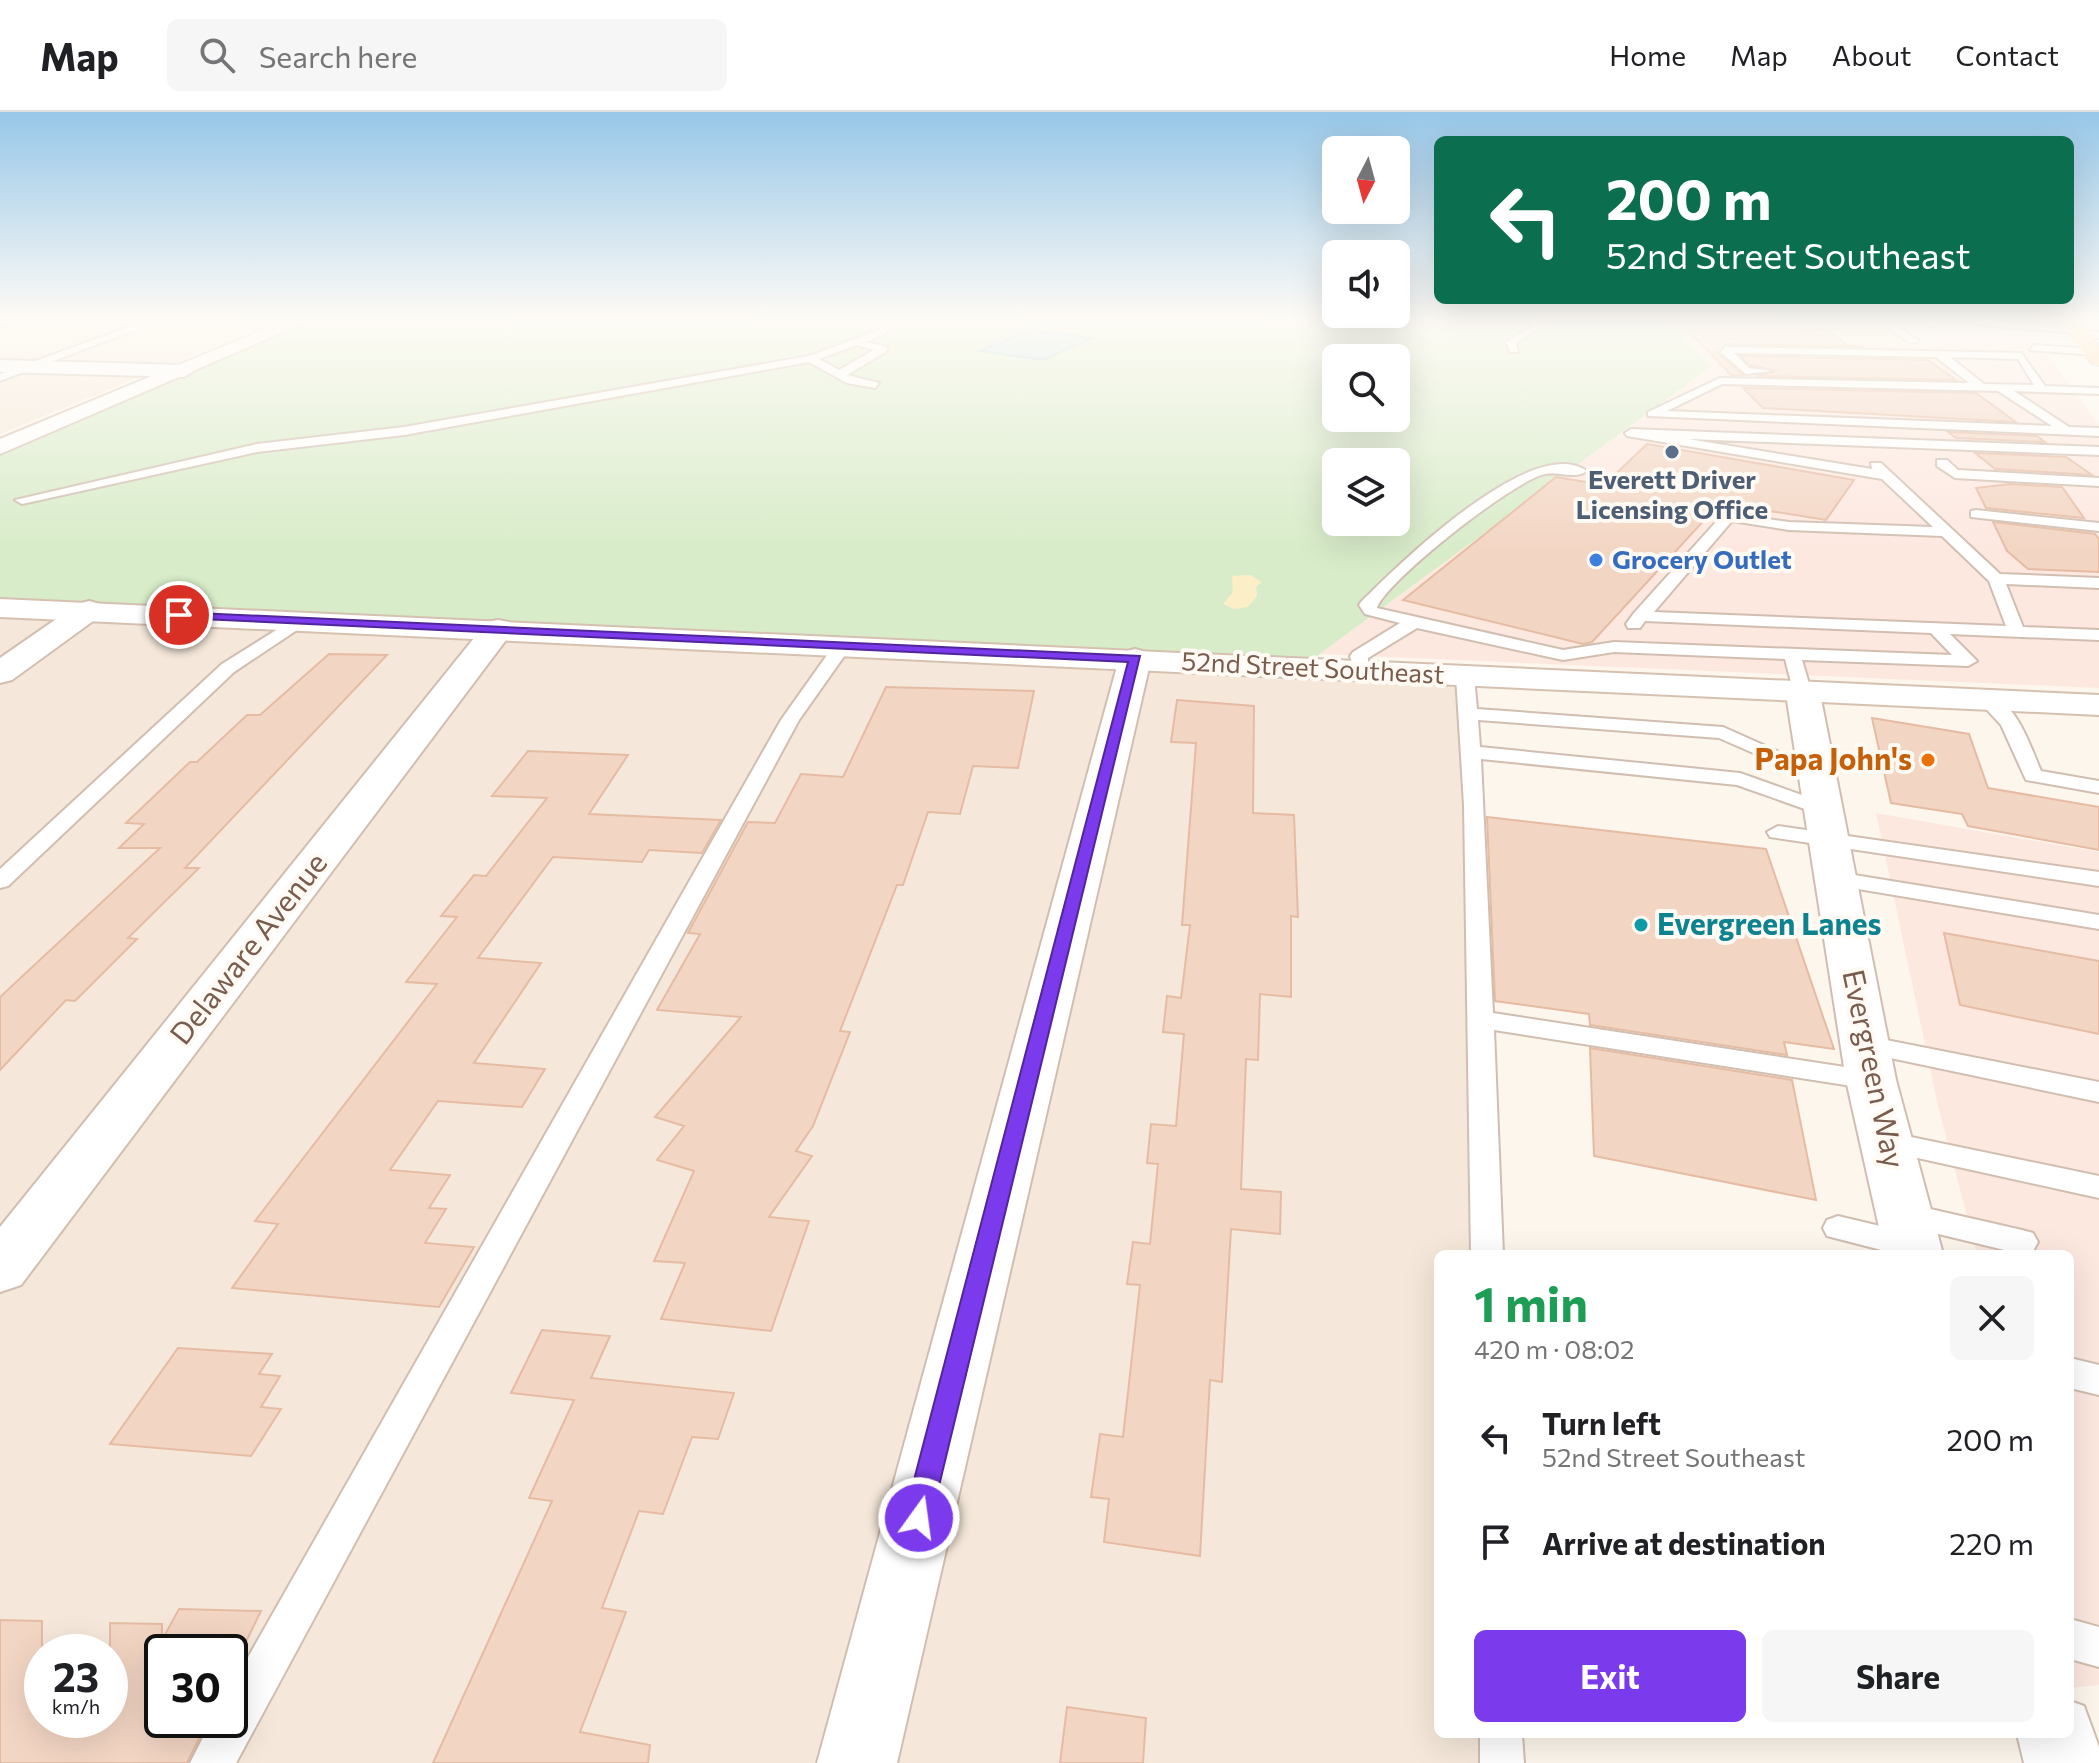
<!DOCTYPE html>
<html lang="en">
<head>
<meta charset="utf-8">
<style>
  body { margin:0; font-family:Commissioner,sans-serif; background:#f6f6f6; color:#202124; height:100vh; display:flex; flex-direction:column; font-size:30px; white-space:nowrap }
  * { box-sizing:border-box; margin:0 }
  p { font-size:26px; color:#757577 }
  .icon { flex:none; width:44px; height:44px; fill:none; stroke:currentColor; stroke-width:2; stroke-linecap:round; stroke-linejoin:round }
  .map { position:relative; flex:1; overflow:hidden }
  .side { position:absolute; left:1434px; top:1138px; width:640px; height:488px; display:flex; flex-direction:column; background:#fff; border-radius:12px; box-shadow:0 8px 32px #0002 }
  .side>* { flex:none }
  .top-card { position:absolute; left:1434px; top:24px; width:640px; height:168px; border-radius:12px; box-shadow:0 8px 32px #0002; background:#0b6e4f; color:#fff; overflow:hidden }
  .needle { width:52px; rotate:186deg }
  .tools { position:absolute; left:1322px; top:24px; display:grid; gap:16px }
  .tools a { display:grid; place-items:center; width:88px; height:88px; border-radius:12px; background:#fff; box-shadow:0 8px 32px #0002; font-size:40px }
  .speed { position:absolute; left:24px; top:1522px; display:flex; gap:16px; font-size:40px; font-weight:700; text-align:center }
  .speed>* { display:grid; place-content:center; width:104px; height:104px; border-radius:50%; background:#fff; box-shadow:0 8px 32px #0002; line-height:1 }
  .speed small { font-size:20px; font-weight:400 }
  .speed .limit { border:4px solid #111; border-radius:12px; background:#fff; color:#111 }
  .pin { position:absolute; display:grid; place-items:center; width:68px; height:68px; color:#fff; margin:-34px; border:4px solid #fff; border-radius:50%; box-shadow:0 2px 8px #0007 }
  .me { position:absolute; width:88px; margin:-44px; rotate:14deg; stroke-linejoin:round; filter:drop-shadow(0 0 6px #0008) }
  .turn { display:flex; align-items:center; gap:28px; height:168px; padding:0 40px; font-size:36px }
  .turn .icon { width:104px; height:104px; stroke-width:2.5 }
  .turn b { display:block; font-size:56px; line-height:68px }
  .round { display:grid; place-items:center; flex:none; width:84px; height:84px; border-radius:12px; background:#f6f6f6 }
  .head { display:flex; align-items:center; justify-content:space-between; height:136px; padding:0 40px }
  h1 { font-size:48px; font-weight:700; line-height:60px; color:#1e9e55 }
  .primary-button { display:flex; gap:16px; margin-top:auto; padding:16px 40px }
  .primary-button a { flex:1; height:92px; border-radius:12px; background:#7c3aed; color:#fff; font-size:32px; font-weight:700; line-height:92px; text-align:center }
  .primary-button a+a { background:#f6f6f6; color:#202124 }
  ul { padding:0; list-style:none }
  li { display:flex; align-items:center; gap:24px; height:104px; padding:0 40px }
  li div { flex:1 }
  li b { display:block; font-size:30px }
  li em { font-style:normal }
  header { display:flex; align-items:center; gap:48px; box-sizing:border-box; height:112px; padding:0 40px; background:#fff; border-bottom:2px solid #e0e0e0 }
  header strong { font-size:38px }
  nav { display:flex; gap:44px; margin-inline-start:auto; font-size:28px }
  .search { width:560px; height:72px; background:#f6f6f6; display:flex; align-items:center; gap:20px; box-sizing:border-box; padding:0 28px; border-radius:12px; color:#757577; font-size:30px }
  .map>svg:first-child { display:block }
  .residential { fill:#f5e8da; fill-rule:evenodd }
  .commercial { fill:#fde8e0 }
  .green { fill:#d8ecc9; fill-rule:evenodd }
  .sand { fill:#fcefc7 }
  .water { fill:#bfe3e8; stroke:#a5d3da; stroke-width:2 }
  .building { fill:#f3d5c3; stroke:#e6bba3; stroke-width:2 }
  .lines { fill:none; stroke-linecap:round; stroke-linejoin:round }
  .lane-casing { stroke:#d1beb0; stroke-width:4 }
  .street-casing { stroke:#d1beb0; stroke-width:4 }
  .secondary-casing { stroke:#d6c0b0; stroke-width:4 }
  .primary-casing { stroke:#dad1cd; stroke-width:4 }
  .lane { fill:#fff; fill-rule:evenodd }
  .street { fill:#fff; fill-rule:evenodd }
  .secondary { fill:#fff; fill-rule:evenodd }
  .primary { fill:#fbd9a5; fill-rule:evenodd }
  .route { fill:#7c3aed; stroke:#51269a; stroke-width:2 }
  .service-dot { fill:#5c6f8a; stroke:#fffaf3; stroke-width:3 }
  .shop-dot { fill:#3f7fe0; stroke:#fffaf3; stroke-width:3 }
  .food-dot { fill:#e8710a; stroke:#fffaf3; stroke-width:3 }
  .culture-dot { fill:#0f9aa8; stroke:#fffaf3; stroke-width:3 }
  .labels { text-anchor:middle; stroke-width:8; stroke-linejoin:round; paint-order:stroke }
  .far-service-label { font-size:26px; font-weight:bold; fill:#4e5e75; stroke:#fffaf3 }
  .far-shop-label { font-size:26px; font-weight:bold; fill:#366cbe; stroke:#fffaf3; text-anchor:start }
  .far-street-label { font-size:26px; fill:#7a5c4d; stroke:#fffaf3 }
  .food-label { font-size:30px; font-weight:bold; fill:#c56008; stroke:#fffaf3; text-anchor:end }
  .culture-label { font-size:30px; font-weight:bold; fill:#0d838f; stroke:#fffaf3; text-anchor:start }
  .street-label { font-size:30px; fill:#7a5c4d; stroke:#fffaf3 }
</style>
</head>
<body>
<header>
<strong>Map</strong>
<div class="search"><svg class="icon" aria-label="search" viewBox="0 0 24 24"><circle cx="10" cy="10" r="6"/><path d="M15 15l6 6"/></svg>Search here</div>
<nav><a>Home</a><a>Map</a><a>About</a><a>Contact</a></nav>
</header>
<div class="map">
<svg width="2099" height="1651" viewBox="0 0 2099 1651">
  <rect width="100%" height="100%" fill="#fdf6ec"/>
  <!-- residential -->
  <path class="residential" d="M 0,208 L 280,208 L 0,322 Z
    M 1665,208 L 1874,208 L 1899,212 L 1935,235 L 1684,227 Z
    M 0,496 L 1465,564 L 1484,1142 L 1438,1142 L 1438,1622 L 1499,1622 L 1500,1651 L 0,1651 ZM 42,1540 L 110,1540 L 110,1608 L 42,1608 ZM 162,1540 L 230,1540 L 230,1608 L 162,1608 Z"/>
  <!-- commercial -->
  <path class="commercial" d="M 1895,208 L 2022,208 L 2099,313 L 2099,576 L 1320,542 L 1711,255 L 1684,227 L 1934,234 Z
    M 1876,701 L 2099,740 L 2099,1573 L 2070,1576 L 2070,1142 L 1977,1142 L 1938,994 Z"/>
  <!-- green -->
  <path class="green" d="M 302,208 L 1665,208 L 1712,254 L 1302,555 L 0,496 L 0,335 ZM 1336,246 L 1396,246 L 1396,306 L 1336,306 ZM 1336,350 L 1396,350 L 1396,410 L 1336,410 Z"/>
  <!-- sand -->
  <path class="sand" d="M 1250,463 L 1262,470 L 1256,475 L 1257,484 L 1248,495 L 1234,497 L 1223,492 L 1233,480 L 1232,464 Z"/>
  <!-- water -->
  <path class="water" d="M 1031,218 L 1092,226 L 1043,248 L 980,239 Z"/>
  <!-- building -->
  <path class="building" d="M 1678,208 L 1794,209 L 1803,216 L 1825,217 L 1847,233 L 1864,235 L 1725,232 L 1719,242 L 1743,263 L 1731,263 Z
    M 1741,244 L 1928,248 L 1956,268 L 1757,264 L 1775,259 L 1750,253 Z
    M 1743,276 L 1976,281 L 2016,310 L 1763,296 Z
    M 1948,320 L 2037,324 L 2045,330 L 1956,326 Z
    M 1647,332 L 1854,368 L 1826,408 L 1720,391 L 1592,530 L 1583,532 L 1403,488 L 1556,365 L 1604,373 Z
    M 1975,341 L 2066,345 L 2092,363 L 1995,357 Z
    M 2010,372 L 2062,375 L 2084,406 L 1986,396 L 1976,376 Z
    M 1993,410 L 2095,422 L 2099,427 L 2099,460 L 2028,457 L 2007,439 Z
    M 329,542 L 387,543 L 185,756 L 199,756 L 128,826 L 137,827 L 75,889 L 66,888 L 0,958 L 0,885 L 160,736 L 119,736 L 144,712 L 126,711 L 190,650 L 197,650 L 247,603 L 260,603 Z
    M 886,575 L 1034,579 L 1018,656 L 973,654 L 960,702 L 928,700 L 903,773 L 897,773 L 840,919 L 850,920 L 813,1014 L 796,1039 L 812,1044 L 769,1105 L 809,1109 L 771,1219 L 661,1207 L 685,1151 L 654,1149 L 694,1059 L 657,1048 L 684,1014 L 655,1005 L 741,905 L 657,898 L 700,822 L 688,821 L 748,710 L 775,711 L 801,662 L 843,665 Z
    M 1177,588 L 1254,594 L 1253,701 L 1294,703 L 1298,805 L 1291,804 L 1291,885 L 1260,882 L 1258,948 L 1246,947 L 1241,1077 L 1281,1080 L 1280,1122 L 1231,1117 L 1222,1270 L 1210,1268 L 1200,1444 L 1104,1430 L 1109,1387 L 1091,1385 L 1100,1322 L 1123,1325 L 1140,1173 L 1127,1172 L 1133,1130 L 1150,1132 L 1158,1052 L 1147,1051 L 1151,1012 L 1176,1014 L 1184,922 L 1163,920 L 1167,884 L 1181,886 L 1190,813 L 1182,813 L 1196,631 L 1171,630 Z
    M 1872,606 L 1969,622 L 1988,676 L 2099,695 L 2099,738 L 1968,714 L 1962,702 L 1891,691 Z
    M 528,639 L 628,643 L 589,702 L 721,708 L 702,741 L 649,738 L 642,750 L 553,745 L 478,846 L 541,851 L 474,951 L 545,957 L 522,995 L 438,989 L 390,1058 L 450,1063 L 429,1096 L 446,1097 L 425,1131 L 474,1135 L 439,1195 L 232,1176 L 278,1112 L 255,1109 L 437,872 L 406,870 L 457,805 L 441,804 L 474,763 L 486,764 L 547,686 L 492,684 Z
    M 1487,705 L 1766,737 L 1834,937 L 1784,930 L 1787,943 L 1590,913 L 1589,902 L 1495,889 Z
    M 1944,821 L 2099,849 L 2099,922 L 1960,893 Z
    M 1590,936 L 1792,968 L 1816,1088 L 1594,1044 Z
    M 542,1218 L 610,1224 L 591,1266 L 734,1281 L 718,1327 L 692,1325 L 663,1402 L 639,1399 L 602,1496 L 626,1500 L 580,1620 L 650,1633 L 648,1651 L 433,1651 L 552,1389 L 529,1386 L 574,1288 L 511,1281 Z
    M 178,1236 L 272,1242 L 259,1262 L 280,1264 L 261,1295 L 281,1297 L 251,1344 L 110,1332 Z
    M 179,1497 L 261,1499 L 241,1540 L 162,1540 L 162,1608 L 208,1608 L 187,1651 L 0,1651 L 0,1508 L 42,1509 L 42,1608 L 110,1608 L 110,1511 L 162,1512 L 162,1528 Z
    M 1067,1595 L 1146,1606 L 1143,1651 L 1060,1651 Z"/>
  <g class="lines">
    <defs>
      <path id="lane" d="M 148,208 L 162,208 L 0,269 L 0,262 Z
        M 888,208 L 898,208 L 883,223 L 866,230 L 887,235 L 887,239 L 847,263 L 879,271 L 875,276 L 847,271 L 809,250 L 404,323 L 257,340 L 22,392 L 15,388 L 257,332 L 404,315 L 809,244 L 877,219 ZM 857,233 L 874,238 L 839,258 L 819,247 Z
        M 1530,208 L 1540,208 L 1540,216 L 1516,231 L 1518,240 L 1510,240 L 1506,230 L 1530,215 Z
        M 1878,208 L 1889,208 L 1919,229 L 1910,231 Z
        M 1925,208 L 1935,208 L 1938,213 L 1930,215 Z
        M 2080,219 L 2099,220 L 2099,226 L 2077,224 Z
        M 2034,233 L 2094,237 L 2099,240 L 2094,243 L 2030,238 Z
        M 1725,235 L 2021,241 L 2045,274 L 2099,276 L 2099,282 L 2014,279 L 2069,315 L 2099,316 L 2099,324 L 1648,304 L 1648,300 L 1720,266 L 1969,271 L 1936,245 L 1734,241 L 1749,256 L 1772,259 L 1746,262 L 1721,240 ZM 1950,245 L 2018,247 L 2034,273 L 1984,272 ZM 1722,272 L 1998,279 L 2052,314 L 1667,299 Z
        M 1631,317 L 2099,335 L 2099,343 L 1688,327 L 1872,357 L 1871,351 L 1881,351 L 2000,462 L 2099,466 L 2099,476 L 2006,472 L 2023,515 L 2099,518 L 2099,528 L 1950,522 L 1977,549 L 1968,554 L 1802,548 L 1812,582 L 1803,587 L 1794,582 L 1785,547 L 1614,540 L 1563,548 L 1417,516 L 1368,546 L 1368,562 L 1356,562 L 1350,544 L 1353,540 L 1400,511 L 1365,502 L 1359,493 L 1361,490 C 1397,454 1533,320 1587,359 C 1575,368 1558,359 1545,362 C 1514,368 1385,470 1377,496 L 1563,538 L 1614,530 L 1952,543 L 1931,521 L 1645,509 L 1640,516 L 1628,516 L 1626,512 L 1634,501 L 1724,401 L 1789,410 L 1933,415 L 1882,367 L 1627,324 L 1625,321 ZM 1732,409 L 1789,418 L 1942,424 L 1989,469 L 2006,514 L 1654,500 Z
        M 1937,348 L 1947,348 L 1958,358 L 2099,366 L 2099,374 L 1955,366 L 1937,354 Z
        M 1976,398 L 2099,411 L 2099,419 L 1971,405 L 1971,399 Z
        M 300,503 L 306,504 L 306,512 L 234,560 L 8,774 L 0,776 L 0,757 L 222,552 Z
        M 843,528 L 852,533 L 799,608 L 236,1651 L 190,1651 L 212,1608 L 230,1608 L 230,1577 L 781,608 L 837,529 Z
        M 1465,559 L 1474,564 L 1477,597 L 1723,615 L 1828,662 L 1818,668 L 1811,666 L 1719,626 L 1478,608 L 1480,635 L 1740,661 L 1830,693 L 1833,697 L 1823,703 L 1816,701 L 1737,673 L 1481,647 L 1493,901 L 1871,959 L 1881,961 L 1885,968 L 1881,975 L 1871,977 L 1494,918 L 1503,1142 L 1471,1142 L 1464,693 L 1456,564 Z
        M 1987,582 C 2017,590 2030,634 2041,659 L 2099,669 L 2099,681 L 2026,668 L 2001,613 L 1978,588 Z
        M 1778,714 L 2099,760 L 2099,774 L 1770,725 L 1767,720 Z
        M 1836,760 L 2099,803 L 2099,817 L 1828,772 L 1825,767 L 1828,762 Z
        M 1866,924 L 2099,970 L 2099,990 L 1857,939 L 1853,933 L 1857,927 Z
        M 1887,1020 L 2099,1064 L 2099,1086 L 1877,1037 L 1873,1030 L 1877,1023 Z
        M 1904,1091 L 2022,1118 L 2033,1121 L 2038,1130 L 2033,1139 L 2021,1142 L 1893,1111 L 1889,1103 L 1893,1095 Z
        M 1838,1104 L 1922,1124 L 1927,1133 L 1921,1142 L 1897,1142 L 1827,1124 L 1823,1116 L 1827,1108 Z
        M 2070,1246 L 2099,1253 L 2099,1283 L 2070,1276 Z
        M 2070,1507 L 2099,1515 L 2099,1555 L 2070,1547 Z
        M 1480,1622 L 1522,1622 L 1524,1651 L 1480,1651 Z"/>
      <path id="street" d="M 0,208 L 19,208 L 0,216 Z
        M 1972,208 C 1995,208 2070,202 2085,216 L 2076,221 L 1981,213 Z
        M 0,248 L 184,253 L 194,259 L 184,265 L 0,260 Z
        M 89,489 L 100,492 L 104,498 L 100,504 L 12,568 L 0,571 L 0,546 L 78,492 Z
        M 498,508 L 509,510 L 513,517 L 509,524 L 21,1173 L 0,1180 L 0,1115 L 487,510 Z
        M 1135,537 L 1146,540 L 1151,547 L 897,1651 L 817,1651 L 1119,547 L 1124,540 Z
        M 1803,572 L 1815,575 L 1820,582 L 1896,968 L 1943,1142 L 1885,1142 L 1846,968 L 1786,582 L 1791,575 Z
        M 2070,1589 L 2084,1594 L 2099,1635 L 2099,1651 L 2024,1651 L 2017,1622 L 2070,1622 Z"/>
      <path id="secondary" d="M 287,208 L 311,208 L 0,342 L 0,327 Z
        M 0,487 L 2099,583 L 2099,603 L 0,505 Z"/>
      <path id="primary" d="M 2060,208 L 2078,208 L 2099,234 L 2099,253 L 2092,251 Z"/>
    </defs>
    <!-- lane casing -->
    <use href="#lane" class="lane-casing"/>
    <!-- street casing -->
    <use href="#street" class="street-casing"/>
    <!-- secondary casing -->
    <use href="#secondary" class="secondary-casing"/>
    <!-- primary casing -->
    <use href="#primary" class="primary-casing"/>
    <!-- lane -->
    <use href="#lane" class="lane"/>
    <!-- street -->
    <use href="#street" class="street"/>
    <!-- secondary -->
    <use href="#secondary" class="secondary"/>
    <!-- primary -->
    <use href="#primary" class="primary"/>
  </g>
  <!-- sky -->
  <linearGradient id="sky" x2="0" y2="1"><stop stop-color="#97c7e8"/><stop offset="0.47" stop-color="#fefbf6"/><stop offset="1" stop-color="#fefbf6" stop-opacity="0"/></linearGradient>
  <rect width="2099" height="439" fill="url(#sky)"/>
  <!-- route -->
  <path class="route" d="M 175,500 L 1140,544 L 929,1415 L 919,1419 L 909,1415 L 904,1406 L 1128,550 L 179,506 L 175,505 Z"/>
  <!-- markers -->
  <circle class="service-dot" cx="1672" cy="340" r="8"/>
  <circle class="shop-dot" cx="1596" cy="448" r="8"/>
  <circle class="food-dot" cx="1928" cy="648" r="8"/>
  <circle class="culture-dot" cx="1641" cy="813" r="8"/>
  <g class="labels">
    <!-- far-service labels -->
    <g class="far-service-label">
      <text x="1672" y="377">Everett Driver<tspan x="1672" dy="30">Licensing Office</tspan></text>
    </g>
    <!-- far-shop labels -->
    <g class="far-shop-label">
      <text x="1612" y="457">Grocery Outlet</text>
    </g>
    <!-- far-street labels -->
    <g class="far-street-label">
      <text transform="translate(1313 556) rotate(3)" y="9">52nd Street Southeast</text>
    </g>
    <!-- food labels -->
    <g class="food-label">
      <text x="1912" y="658">Papa John's</text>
    </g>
    <!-- culture labels -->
    <g class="culture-label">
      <text x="1657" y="823">Evergreen Lanes</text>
    </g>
    <!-- street labels -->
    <g class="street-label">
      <text transform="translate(249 837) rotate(-52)" y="10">Delaware Avenue</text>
      <text transform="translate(1873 957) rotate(78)" y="10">Evergreen Way</text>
    </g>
  </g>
</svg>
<div class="tools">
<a><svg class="needle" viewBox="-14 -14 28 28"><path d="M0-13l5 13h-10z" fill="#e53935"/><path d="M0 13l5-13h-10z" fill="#757577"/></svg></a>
<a><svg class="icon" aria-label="sound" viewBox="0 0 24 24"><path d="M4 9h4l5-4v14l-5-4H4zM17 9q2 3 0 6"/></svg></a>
<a><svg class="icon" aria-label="search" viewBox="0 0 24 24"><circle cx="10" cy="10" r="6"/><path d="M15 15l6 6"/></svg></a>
<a><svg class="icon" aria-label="layers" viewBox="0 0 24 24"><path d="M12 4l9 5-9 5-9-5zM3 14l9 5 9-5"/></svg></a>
</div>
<div class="speed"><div>23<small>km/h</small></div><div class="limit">30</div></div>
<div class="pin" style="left:179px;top:503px;background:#d93025"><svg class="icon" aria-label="arrive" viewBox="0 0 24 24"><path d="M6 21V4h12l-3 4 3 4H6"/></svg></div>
<svg class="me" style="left:919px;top:1406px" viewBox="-20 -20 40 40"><circle r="17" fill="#7c3aed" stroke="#fff" stroke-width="3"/><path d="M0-11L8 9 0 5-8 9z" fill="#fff"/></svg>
<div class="top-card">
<div class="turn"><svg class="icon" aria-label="left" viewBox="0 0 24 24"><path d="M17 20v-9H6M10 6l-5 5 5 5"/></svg><div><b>200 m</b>52nd Street Southeast</div></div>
</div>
<section class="side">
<div class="head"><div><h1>1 min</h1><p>420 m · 08:02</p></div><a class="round"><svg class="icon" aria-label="close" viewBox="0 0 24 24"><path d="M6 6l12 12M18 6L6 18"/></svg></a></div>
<ul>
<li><svg class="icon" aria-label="left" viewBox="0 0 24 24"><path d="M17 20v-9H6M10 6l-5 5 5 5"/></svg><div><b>Turn left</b><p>52nd Street Southeast</p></div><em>200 m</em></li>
<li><svg class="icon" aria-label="arrive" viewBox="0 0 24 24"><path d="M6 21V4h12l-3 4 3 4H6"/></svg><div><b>Arrive at destination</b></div><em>220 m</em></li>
</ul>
<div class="primary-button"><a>Exit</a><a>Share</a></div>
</section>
</div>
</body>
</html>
